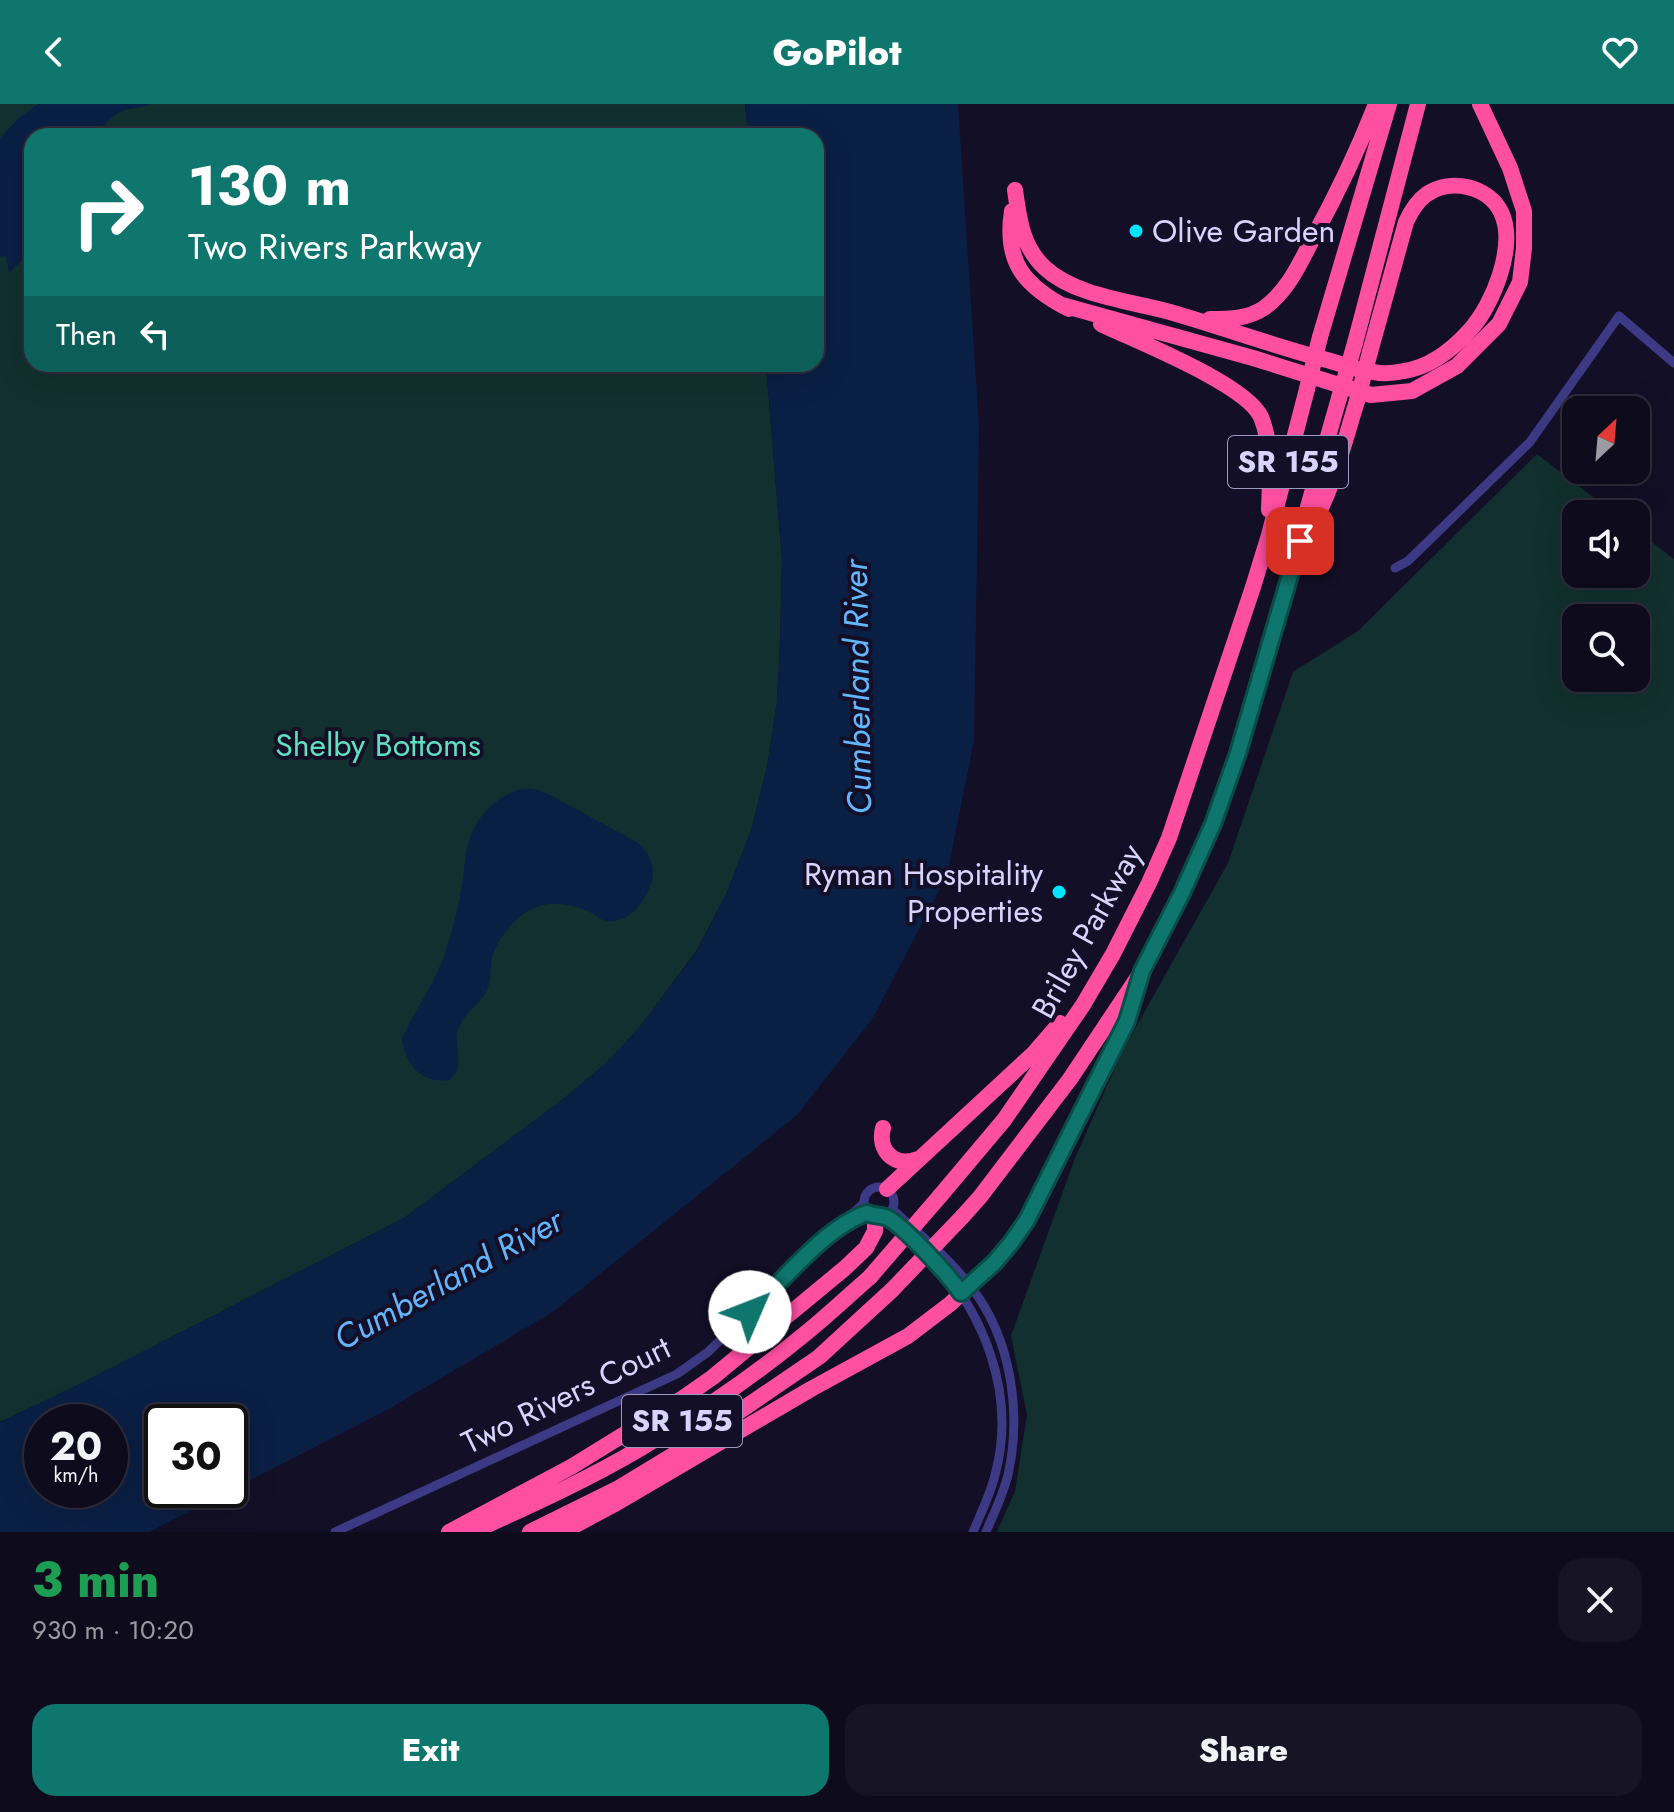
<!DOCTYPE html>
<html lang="en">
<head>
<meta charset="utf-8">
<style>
  body { margin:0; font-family:Jost,sans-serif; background:#171425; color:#f1f3f6; height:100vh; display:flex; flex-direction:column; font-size:30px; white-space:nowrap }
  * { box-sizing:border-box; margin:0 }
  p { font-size:26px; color:#9b9ba3 }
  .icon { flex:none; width:44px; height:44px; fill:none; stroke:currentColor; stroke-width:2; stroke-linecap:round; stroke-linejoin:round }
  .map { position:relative; height:1428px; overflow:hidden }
  .drawer { display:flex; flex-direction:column; background:#0e0b1c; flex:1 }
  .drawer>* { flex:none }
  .guide { position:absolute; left:24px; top:24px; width:800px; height:244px; border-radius:24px; box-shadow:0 8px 32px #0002,0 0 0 2px #2e2b3b; background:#0f766e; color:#fff; overflow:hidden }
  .needle { width:52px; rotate:26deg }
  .buttons { position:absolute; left:1562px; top:292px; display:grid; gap:16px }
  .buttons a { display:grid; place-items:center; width:88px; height:88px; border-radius:16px; background:#0e0b1c; box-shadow:0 8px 32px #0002,0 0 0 2px #2e2b3b; font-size:40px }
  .speed { position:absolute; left:24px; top:1300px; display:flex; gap:16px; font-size:40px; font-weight:700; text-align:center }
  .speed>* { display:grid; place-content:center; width:104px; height:104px; border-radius:50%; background:#0e0b1c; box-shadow:0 8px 32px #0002,0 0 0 2px #2e2b3b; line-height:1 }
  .speed small { font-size:20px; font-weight:400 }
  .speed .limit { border:4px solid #111; border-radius:12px; background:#fff; color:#111 }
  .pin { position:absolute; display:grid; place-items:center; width:68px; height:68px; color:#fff; margin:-34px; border-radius:16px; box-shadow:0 4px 12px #0006 }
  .me { position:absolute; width:88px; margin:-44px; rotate:46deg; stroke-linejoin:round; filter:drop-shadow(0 0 6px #0008) }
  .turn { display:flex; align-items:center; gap:28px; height:168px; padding:0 32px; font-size:36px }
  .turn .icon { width:104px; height:104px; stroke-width:2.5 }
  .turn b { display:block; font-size:56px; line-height:68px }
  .then { display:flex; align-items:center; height:76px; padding:0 32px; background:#0003; gap:16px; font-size:30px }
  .round { display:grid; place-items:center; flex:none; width:84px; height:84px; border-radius:24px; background:#171425 }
  .summary { display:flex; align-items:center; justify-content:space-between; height:136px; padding:0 32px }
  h1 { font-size:48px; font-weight:800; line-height:60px; color:#1e9e55 }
  .primary-button { display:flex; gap:16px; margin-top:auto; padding:16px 32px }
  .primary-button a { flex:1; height:92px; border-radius:24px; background:#0f766e; color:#fff; font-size:32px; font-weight:800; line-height:92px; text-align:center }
  .primary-button a+a { background:#171425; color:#f1f3f6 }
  header { display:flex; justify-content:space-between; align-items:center; height:104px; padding:0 32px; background:#0f766e; color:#fff; font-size:36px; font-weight:800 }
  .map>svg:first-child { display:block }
  .green { fill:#12302f; fill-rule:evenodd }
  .water { fill:#0a1f44; fill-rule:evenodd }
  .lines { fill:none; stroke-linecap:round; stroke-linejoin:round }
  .minor { stroke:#3d3a85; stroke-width:9 }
  .motorway { stroke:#ff4fa3; stroke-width:16 }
  .motorway-bridge { stroke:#ff4fa3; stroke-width:16 }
  .route-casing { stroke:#0a4d48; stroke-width:20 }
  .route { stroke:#0f766e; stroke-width:14 }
  .poi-dot { fill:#00e5ff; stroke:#130f26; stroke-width:3 }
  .labels { text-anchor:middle; stroke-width:8; stroke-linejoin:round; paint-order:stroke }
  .shield { fill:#130f26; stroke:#9e99be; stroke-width:2 }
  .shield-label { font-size:30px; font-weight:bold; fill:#d9d4ff }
  .poi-label { font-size:32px; fill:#d9d4ff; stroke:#130f26; text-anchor:start }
  .park-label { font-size:32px; fill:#5fe0c0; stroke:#130f26 }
  .street-label { font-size:32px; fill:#d9d4ff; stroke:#130f26 }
  .water-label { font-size:34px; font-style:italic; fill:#62b6ff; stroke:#130f26 }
</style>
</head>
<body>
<header><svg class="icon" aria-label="back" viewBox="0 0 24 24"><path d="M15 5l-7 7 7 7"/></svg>GoPilot<svg class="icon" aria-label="heart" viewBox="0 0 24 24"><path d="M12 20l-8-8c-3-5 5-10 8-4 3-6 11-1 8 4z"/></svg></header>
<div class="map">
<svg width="1674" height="1428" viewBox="0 0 1674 1428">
  <rect width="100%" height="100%" fill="#130f26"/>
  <!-- green -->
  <path class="green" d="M 0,0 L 745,0 L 748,32 L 32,32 L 32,260 L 766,260 L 782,456 L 780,537 L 777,598 L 767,663 L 751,727 L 727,788 L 697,846 L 639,924 L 604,961 L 562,996 L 404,1114 L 74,1283 L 0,1318 Z
    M 1537,350 L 1615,410 L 1576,410 L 1576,470 L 1636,470 L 1636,426 L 1674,455 L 1674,1428 L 997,1428 L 1015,1387 L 1027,1311 L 1011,1232 L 1075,1054 L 1122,948 L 1228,759 L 1293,568 L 1358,527 ZM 1576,514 L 1636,514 L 1636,574 L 1576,574 Z"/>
  <!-- water -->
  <path class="water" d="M 38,0 L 150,0 C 142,5 134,3 125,6 C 113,10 102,22 95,32 L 32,32 L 32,147 L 9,169 L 6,152 L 0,153 L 0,34 L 20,13 Z
    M 745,0 L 958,0 L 979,323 L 974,637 L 947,771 L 873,914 L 797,1011 L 553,1208 L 387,1306 L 149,1428 L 0,1428 L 0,1318 L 74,1283 L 404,1114 L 562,996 L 604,961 L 639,924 L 697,847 L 727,788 L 751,727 L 767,663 L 777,598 L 780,537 L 782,456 L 766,260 L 816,260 L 816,32 L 748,32 ZM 42,1318 L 110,1318 L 110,1386 L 42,1386 ZM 162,1318 L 230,1318 L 230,1386 L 162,1386 Z
    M 523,684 L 539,686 L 550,691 L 635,737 C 645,744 652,754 653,767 C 654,777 648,788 643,796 C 635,810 619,821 603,816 C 597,814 593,809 587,807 C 569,799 545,796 528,807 C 512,816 492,842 491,861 C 490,872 491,880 485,890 C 475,904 461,912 457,929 C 455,941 461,955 457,966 C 456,970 452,973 450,976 C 422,980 406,962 402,935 C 415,907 433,881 444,852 C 451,831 457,809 461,787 C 464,772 464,758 467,744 C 473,715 495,692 523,684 Z"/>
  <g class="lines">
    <!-- minor -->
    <path class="minor" d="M 1395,464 L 1408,457 L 1530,338 L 1619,212 L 1674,259
      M864 1098a15 15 0 1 1 30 0a15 15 0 1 1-30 0Z
      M 892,1105 C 919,1130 949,1154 971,1183 C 1011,1234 1022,1308 1008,1371 C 1003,1391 994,1409 986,1428
      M 884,1112 C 900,1122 912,1136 926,1148 C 984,1205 1017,1290 995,1371 C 990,1391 981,1409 973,1428
      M 335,1428 L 677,1270 L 708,1248 L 824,1136 L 864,1099"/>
    <!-- motorway -->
    <path class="motorway" d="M 1015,86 C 1019,115 1022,143 1045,164 C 1075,192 1131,197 1170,208 C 1222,223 1274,242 1327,256 C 1342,260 1358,267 1374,268 C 1382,270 1395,269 1404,267 C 1430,263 1453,245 1470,226 C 1493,201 1517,141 1501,108 C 1488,82 1451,74 1427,90 C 1417,97 1411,107 1406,118 L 1370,248
      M 1012,107 C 1004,158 1024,182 1069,205
      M 1062,201 L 1253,254 L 1371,291 L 1412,287 L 1457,262 L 1499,220 L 1520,178 L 1524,144 L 1524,107 L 1510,64 L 1480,0
      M 1210,215 C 1229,215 1248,215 1264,204 C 1288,187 1300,159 1313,134 C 1337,90 1358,46 1376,0
      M 1101,220 C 1136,237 1246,280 1261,313 C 1273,343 1270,375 1269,406
      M 1320,233 L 1389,0
      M 1355,239 L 1418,0
      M 1308,426 C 1331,395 1345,335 1357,297
      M 883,1024 C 877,1047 895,1064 918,1055
      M 887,1085 L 1034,949 L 1060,919
      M 940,1092 L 1004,1016 L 1083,901 L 1113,850 L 1149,779 L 1169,734 L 1253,483 L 1269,431 L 1307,285
      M 963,1112 L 980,1093 L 1070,975 L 1142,867 L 1182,789 L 1213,720 L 1238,649 L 1339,294
      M 449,1428 L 571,1363 L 683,1294 L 713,1273 L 845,1164 L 866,1144 L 875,1127 L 875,1113
      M 472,1428 C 529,1402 587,1376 641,1344 C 696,1311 751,1274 801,1233 C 825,1214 847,1193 870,1173
      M 530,1428 L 617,1385 L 696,1337 L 819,1253 L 892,1186
      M 556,1428 L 568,1425 L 613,1401 L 811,1285 L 908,1232 L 950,1200 L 995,1158 L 1011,1139 L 1027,1116 L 1042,1087 L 1127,917 L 1137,885"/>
    <!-- motorway-bridge -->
    <path class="motorway-bridge" d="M 1307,285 L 1320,233
      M 1339,294 L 1355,239
      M 1357,297 L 1370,248
      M 870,1173 L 940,1092
      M 892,1186 L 963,1112"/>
  </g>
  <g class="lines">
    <defs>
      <path id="route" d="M 750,1208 C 783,1177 825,1123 867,1109 C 874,1112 879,1111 885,1113 C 900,1117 951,1174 961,1189 L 995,1158 L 1011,1139 L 1027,1116 L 1127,917 L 1142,867 L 1182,789 L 1213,720 L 1238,649 L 1300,437"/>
    </defs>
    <!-- route casing -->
    <use href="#route" class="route-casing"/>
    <!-- route -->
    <use href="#route" class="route"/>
  </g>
  <!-- markers -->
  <g class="poi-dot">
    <circle cx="1136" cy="127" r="8"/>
    <circle cx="1059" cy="788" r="8"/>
  </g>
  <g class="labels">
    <!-- shield labels -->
    <g class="shield">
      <rect x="1228" y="332" width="120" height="52" rx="6"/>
      <rect x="622" y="1291" width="120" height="52" rx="6"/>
    </g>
    <g class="shield-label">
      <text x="1288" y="368">SR 155</text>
      <text x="682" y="1327">SR 155</text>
    </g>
    <!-- poi labels -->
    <g class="poi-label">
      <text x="1152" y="138">Olive Garden</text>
      <text x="1043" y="781" text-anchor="end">Ryman Hospitality<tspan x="1043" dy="37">Properties</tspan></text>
    </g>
    <!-- park labels -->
    <g class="park-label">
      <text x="378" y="652">Shelby Bottoms</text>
    </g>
    <!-- street labels -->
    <g class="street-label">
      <text transform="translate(1087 827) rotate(-61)" y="11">Briley Parkway</text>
      <text transform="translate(566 1291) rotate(-26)" y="11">Two Rivers Court</text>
    </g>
    <!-- water labels -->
    <g class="water-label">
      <text transform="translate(857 583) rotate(-91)" y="12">Cumberland River</text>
      <text transform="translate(448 1175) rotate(-29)" y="12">Cumberland River</text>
    </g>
  </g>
</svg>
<div class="buttons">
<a><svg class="needle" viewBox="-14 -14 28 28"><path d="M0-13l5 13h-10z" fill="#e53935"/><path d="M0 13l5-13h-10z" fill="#9b9ba3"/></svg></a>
<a><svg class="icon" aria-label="sound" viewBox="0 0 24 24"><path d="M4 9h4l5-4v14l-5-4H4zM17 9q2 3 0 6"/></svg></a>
<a><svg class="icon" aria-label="search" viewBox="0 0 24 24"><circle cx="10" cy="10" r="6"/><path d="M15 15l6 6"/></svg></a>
</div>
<div class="speed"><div>20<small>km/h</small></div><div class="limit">30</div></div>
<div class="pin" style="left:1300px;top:437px;background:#d93025"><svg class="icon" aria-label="arrive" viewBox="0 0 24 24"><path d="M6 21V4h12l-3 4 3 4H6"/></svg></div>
<svg class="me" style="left:750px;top:1208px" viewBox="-20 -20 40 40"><circle r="19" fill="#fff"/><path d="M0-13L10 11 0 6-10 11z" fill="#0f766e"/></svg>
<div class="guide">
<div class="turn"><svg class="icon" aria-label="right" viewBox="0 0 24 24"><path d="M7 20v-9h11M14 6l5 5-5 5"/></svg><div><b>130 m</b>Two Rivers Parkway</div></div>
<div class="then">Then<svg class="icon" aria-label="left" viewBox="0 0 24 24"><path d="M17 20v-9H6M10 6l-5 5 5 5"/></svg></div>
</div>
</div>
<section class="drawer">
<div class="summary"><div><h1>3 min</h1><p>930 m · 10:20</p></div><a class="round"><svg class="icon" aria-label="close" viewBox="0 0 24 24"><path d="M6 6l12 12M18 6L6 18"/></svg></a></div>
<div class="primary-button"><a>Exit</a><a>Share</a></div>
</section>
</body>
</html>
